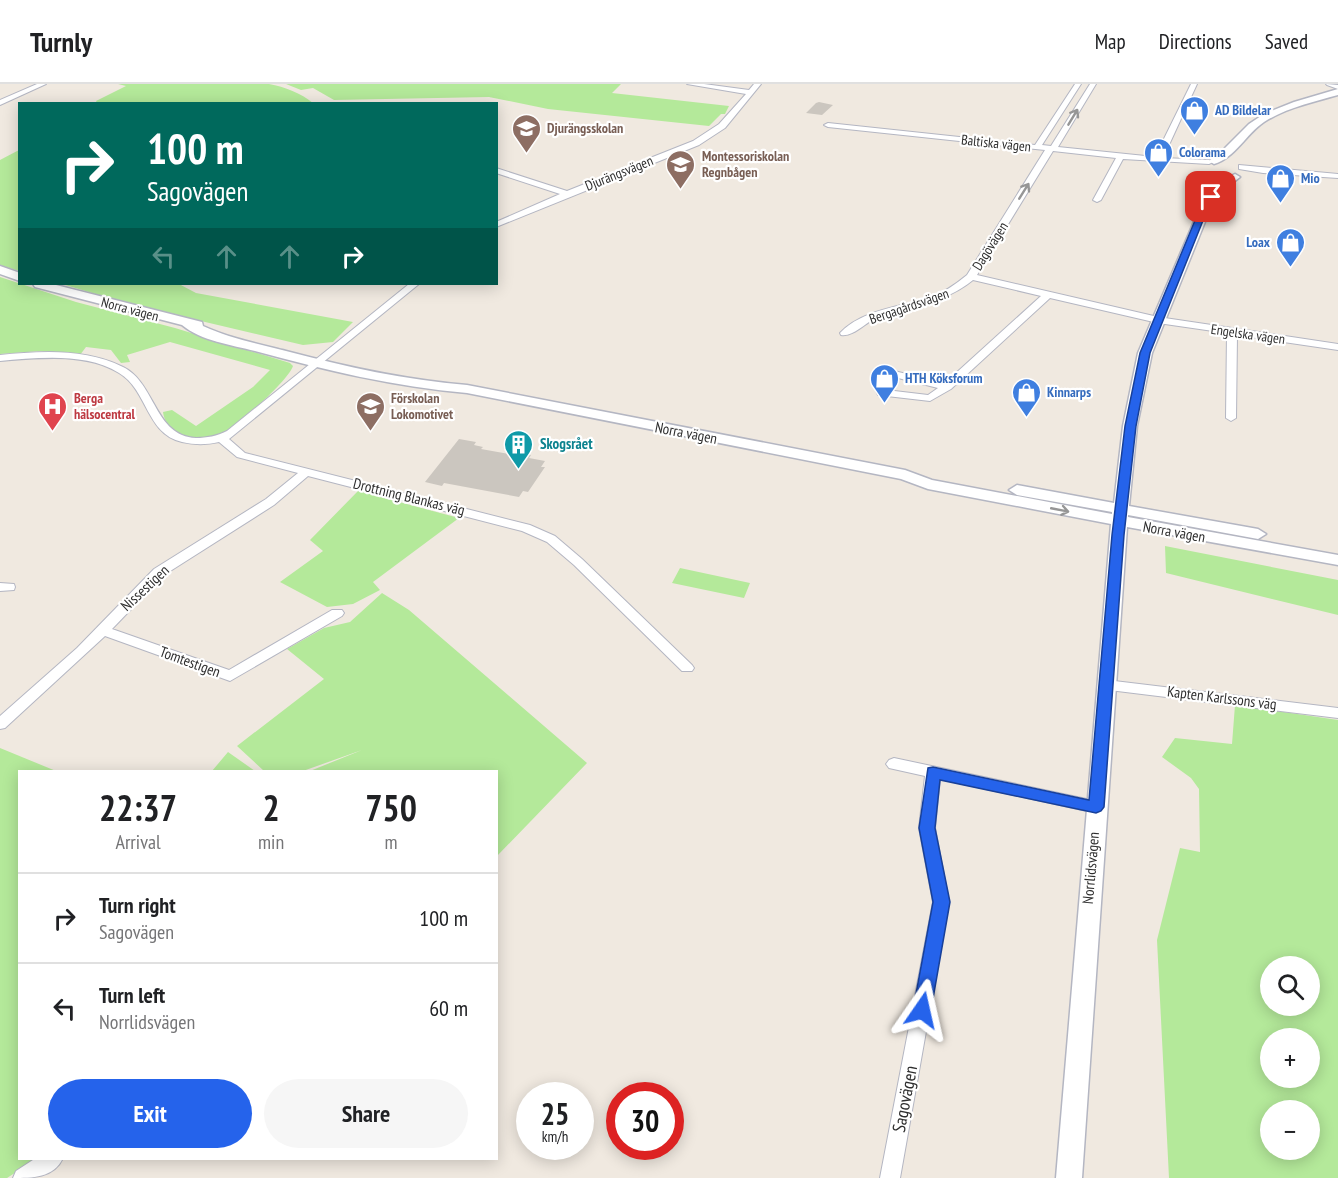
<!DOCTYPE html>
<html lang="en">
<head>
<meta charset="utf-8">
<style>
  body { margin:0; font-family:"PT Sans Narrow",sans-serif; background:#f6f6f6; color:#202124; height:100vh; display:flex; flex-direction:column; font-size:22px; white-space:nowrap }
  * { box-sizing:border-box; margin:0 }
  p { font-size:20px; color:#757577 }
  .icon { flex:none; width:33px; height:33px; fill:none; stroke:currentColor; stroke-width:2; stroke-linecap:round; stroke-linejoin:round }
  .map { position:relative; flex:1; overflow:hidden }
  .side { position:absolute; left:18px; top:686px; width:480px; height:390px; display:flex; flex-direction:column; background:#fff; border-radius:0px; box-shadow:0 3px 15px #0003 }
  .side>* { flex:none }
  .banner { position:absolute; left:18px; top:18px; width:480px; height:183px; border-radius:0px; box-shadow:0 3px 15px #0003; background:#00695c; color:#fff; overflow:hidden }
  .fabs { position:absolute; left:1260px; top:872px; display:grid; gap:12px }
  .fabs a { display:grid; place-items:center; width:60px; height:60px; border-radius:50%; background:#fff; box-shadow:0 3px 15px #0003; font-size:30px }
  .speed { position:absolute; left:516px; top:998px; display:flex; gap:12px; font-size:30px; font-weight:700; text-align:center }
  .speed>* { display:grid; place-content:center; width:78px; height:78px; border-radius:50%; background:#fff; box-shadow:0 3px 15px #0003; line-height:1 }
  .speed small { font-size:15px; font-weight:400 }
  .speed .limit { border:9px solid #d22; background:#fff; color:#111 }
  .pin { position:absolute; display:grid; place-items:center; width:51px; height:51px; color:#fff; margin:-26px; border-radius:12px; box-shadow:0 3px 9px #0006 }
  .me { position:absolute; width:66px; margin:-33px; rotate:11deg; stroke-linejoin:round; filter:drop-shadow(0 0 4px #0008) }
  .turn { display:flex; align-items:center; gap:21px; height:126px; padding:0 30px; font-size:27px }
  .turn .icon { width:78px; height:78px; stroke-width:2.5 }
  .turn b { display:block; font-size:42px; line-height:51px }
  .lanes { display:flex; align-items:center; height:57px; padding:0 30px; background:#0003; justify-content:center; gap:30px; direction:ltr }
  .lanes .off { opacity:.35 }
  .eta { display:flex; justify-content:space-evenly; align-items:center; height:102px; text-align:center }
  .eta b { font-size:36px; font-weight:600; line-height:42px }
  .cta { display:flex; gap:12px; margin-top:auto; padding:12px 30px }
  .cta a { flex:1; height:69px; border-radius:36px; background:#2563eb; color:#fff; font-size:24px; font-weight:600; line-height:69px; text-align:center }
  .cta a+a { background:#f6f6f6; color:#202124 }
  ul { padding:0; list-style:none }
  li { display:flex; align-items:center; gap:18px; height:90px; padding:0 30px; border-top:2px solid #e0e0e0 }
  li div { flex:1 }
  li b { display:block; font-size:22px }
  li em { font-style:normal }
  header { display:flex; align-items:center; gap:36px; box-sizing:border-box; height:84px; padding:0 30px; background:#fff; border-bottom:2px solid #e0e0e0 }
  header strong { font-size:28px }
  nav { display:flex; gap:33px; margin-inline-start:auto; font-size:21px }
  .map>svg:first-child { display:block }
  .green { fill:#b4e99a; fill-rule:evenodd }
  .building { fill:#cbc6bf }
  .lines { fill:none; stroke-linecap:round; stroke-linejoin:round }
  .minor-casing { stroke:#b4b6c2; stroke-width:2 }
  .secondary-casing { stroke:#b4b6c2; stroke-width:3 }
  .minor { fill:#fff; fill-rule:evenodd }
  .secondary { fill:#fff; fill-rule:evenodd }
  .oneway { stroke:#969696 }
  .route { fill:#2563eb; stroke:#184099; stroke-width:1.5 }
  .labels { text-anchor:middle; stroke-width:4.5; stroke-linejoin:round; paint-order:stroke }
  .far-shop-label { font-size:14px; font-weight:bold; fill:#366cbe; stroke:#fff; text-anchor:start }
  .far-education-label { font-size:14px; font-weight:bold; fill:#785e54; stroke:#fff; text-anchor:start }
  .far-street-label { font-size:14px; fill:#2e2e2e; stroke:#fff }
  .far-health-label { font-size:14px; font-weight:bold; fill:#be3a42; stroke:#fff; text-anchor:start }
  .street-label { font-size:15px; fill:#2e2e2e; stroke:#fff }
  .culture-label { font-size:15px; font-weight:bold; fill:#0d838f; stroke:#fff; text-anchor:start }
  .near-street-label { font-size:18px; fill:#2e2e2e; stroke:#fff }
</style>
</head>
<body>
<header>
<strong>Turnly</strong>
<nav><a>Map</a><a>Directions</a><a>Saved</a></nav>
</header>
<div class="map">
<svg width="1338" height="1094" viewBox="0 0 1338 1094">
  <rect width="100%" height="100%" fill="#f0e9e0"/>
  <!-- green -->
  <path class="green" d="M 118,0 L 269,0 C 285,3 301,9 313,19 L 97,19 L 96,17 L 126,2 Z
    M 286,0 L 621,0 L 612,9 L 729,22 L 725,30 L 721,30 L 709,42 L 548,25 L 489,13 L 334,16 L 313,4 L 301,6 Z
    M 19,66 L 19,187 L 0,181 L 0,76 Z
    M 0,193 L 76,218 L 175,244 L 290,279 L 293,282 C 288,297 239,340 224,349 C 204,360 166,354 163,328 L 172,326 L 196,342 L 253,303 L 270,286 L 170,258 L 127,271 L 130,278 L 121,279 L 111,266 L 86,263 L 80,271 L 41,267 L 0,270 Z
    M 62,200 L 179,200 L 196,209 L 353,238 L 333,258 L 303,261 L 129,220 Z
    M 358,407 L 459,434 L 373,498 L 380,506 L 353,520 L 327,523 L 280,498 L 323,467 L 310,456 Z
    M 1165,462 L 1338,496 L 1338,531 L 1166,489 Z
    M 680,484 L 750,499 L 744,514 L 672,499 Z
    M 382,509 L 409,526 L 587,679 L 497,772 L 496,687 L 310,687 L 362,666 L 303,687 L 264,687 L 237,662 L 324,595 L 287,565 L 324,544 L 350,538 Z
    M 1235,621 L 1338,636 L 1338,1094 L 1169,1094 L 1157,856 L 1180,764 L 1200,768 L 1199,705 L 1191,694 L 1162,673 L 1175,654 L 1232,660 ZM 1270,882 L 1310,882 L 1310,921 L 1270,921 ZM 1270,954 L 1310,954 L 1310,993 L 1270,993 ZM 1270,1026 L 1310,1026 L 1310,1065 L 1270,1065 Z
    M 0,664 L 56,687 L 20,687 L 20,1074 L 38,1074 L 7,1094 L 0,1094 Z
    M 228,668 L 255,687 L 212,687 Z"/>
  <!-- building -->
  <path class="building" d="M 816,19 L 819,18 L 833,21 L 822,31 L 806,29 Z
    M 459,355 L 476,358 L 474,361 L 483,363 L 481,365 L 509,370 L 512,368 L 531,371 L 529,374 L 545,377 L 541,383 L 545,383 L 528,408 L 523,407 L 519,413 L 444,399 L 442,402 L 425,398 Z"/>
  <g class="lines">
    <defs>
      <path id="minor" d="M 37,0 L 46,0 L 0,21 L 0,16 Z
        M 687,0 L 704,0 L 749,6 L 754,0 L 761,0 L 725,44 L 699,61 L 496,143 L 496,138 L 560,110 L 496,89 L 496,84 L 567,107 L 693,57 L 719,40 L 746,10 Z
        M 1075,0 L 1081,0 L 1042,61 L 1051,62 L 1090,0 L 1096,0 L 1058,63 L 1155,73 L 1191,0 L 1197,0 L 1163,74 L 1209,76 L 1213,78 L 1209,80 L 1123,75 L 1101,116 L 1097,118 L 1093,116 L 1116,74 L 1053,67 L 977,191 L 1158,233 L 1338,260 L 1338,266 L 1237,251 L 1236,334 L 1231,337 L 1226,334 L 1227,249 L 1158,239 L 1050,214 L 951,305 L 930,317 L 878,311 L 871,294 L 894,287 L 945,299 L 1041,212 L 973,196 C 944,220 908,222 874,235 C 864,240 853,253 841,251 L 840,249 C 863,225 901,223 931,213 C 945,208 956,200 967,191 L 1045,66 L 828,43 L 824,41 L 828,39 L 1035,61 ZM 894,293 L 938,304 L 928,311 L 886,306 L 882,296 Z
        M 1326,0 L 1338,1 L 1338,5 L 1327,1 Z
        M 1239,81 L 1338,90 L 1338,94 L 1263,89 L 1239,85 Z
        M 409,200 L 419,200 L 229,355 L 245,369 L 530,441 L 555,452 L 582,475 L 692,581 L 694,584 L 692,587 L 682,587 L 574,481 L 547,458 L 522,447 L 308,392 L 274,421 L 164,491 L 112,545 L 229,586 L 332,526 L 342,526 L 344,529 L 342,532 L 230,597 L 105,552 L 5,644 L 0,645 L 0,632 L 77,564 L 154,485 L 266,415 L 298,389 L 237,373 L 219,358 C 206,361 195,361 182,358 C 146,350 148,306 119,289 C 85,268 37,274 0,277 L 0,271 C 40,267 86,264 123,283 C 156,299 154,352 196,354 C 207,354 217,352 227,347 Z
        M 0,499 L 14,500 L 15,503 L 14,506 L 0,507 Z
        M 1106,596 L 1338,624 L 1338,634 L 1101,605 L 1099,601 Z
        M 894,674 L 1096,717 L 1102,719 L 1104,723 L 1102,727 L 1096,729 L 940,695 L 935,744 L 949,818 L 900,1094 L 880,1094 L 933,818 L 919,744 L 925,692 L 889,684 L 886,680 L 889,676 Z
        M 36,1074 L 63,1074 C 54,1094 32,1094 13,1094 L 16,1087 Z"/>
      <path id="secondary" d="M 1338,5 L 1338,11 C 1313,18 1286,24 1264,38 C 1246,50 1235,74 1214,80 L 1209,77 L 1223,66 L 1249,40 L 1264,30 L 1294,18 Z
        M 1235,90 L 1240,93 L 1222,107 L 1209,128 L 1152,269 L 1137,342 L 1129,422 L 1258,445 L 1266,450 L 1258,455 L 1128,431 L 1128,433 L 1338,471 L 1338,481 L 1127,443 L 1082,1094 L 1056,1094 L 1111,440 L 928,405 L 901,395 L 467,309 C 395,303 325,286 255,267 C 232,261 201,257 182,241 L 35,203 L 33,200 L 52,200 L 202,238 L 203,242 C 229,254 258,260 286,267 C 346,283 406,296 467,301 L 905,386 L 932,396 L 1112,430 L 1112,428 L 1017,411 L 1009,406 L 1017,401 L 1114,419 L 1123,342 L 1138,269 L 1201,121 L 1219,98 Z
        M 0,182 L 20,189 L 20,197 L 0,190 Z"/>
    </defs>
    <!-- minor casing -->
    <use href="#minor" class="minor-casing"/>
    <!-- secondary casing -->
    <use href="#secondary" class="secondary-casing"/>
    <!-- minor -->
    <use href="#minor" class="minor"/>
    <!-- secondary -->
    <use href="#secondary" class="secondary"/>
  </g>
  <!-- one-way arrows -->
  <defs><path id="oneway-shaft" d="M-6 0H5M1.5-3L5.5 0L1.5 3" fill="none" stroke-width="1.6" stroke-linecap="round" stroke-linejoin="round" transform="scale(1.5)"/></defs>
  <g class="oneway">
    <use href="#oneway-shaft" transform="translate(1073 33) rotate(-59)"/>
    <use href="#oneway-shaft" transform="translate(1024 107) rotate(-58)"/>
    <use href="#oneway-shaft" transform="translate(1060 426) rotate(11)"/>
  </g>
  <!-- route -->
  <path class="route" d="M 1208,112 L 1215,113 L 1204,134 L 1150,269 L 1136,342 L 1124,451 L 1104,723 L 1101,727 L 1096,729 L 940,696 L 935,744 L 950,818 L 931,926 L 929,932 L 922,934 L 916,932 L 913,926 L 933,818 L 919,744 L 928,684 L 933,683 L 1089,716 L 1112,451 L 1125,342 L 1140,269 L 1196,134 Z"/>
  <!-- icons -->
  <defs>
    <symbol id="shop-pin" viewBox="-11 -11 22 30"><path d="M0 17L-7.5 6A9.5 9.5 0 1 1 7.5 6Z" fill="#3f7fe0" stroke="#fff"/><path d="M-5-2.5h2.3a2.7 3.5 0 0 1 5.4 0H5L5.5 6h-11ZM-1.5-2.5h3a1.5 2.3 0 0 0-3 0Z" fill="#fff"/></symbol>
    <symbol id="school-pin" viewBox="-11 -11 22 30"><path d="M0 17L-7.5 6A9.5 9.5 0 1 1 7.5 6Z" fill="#8d6e63" stroke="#fff"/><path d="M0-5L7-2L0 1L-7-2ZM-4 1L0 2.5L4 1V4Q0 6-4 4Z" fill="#fff"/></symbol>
    <symbol id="hospital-pin" viewBox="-11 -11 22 30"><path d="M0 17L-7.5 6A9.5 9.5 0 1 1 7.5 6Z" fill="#e0444e" stroke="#fff"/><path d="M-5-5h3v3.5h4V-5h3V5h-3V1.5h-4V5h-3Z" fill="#fff"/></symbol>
    <symbol id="building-pin" viewBox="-11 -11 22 30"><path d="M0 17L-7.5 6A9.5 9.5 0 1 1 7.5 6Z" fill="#0f9aa8" stroke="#fff"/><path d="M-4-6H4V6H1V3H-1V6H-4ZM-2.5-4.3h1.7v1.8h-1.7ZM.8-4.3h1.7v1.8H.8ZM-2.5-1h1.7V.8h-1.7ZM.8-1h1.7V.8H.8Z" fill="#fff"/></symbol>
  </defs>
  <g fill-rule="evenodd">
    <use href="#shop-pin" x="1178" y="10" width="33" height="45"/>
    <use href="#school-pin" x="510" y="28" width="33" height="45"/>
    <use href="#shop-pin" x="1142" y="52" width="33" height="45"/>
    <use href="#school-pin" x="664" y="64" width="33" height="45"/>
    <use href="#shop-pin" x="1264" y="78" width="33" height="45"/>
    <use href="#shop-pin" x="1274" y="142" width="33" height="45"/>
    <use href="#shop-pin" x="868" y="278" width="33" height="45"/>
    <use href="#shop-pin" x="1010" y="292" width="33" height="45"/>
    <use href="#hospital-pin" x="36" y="306" width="33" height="45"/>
    <use href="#school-pin" x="354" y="306" width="33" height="45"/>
    <use href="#building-pin" x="502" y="344" width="33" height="45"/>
  </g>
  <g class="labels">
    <!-- far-shop labels -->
    <g class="far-shop-label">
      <text x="1215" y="31">AD Bildelar</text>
      <text x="1179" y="73">Colorama</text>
      <text x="1301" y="99">Mio</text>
      <text x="1270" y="163" text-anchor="end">Loax</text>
      <text x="905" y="299">HTH Köksforum</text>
      <text x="1047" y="313">Kinnarps</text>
    </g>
    <!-- far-education labels -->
    <g class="far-education-label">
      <text x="547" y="49">Djurängsskolan</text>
      <text x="702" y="77">Montessoriskolan<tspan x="702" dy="16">Regnbågen</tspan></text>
      <text x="391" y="319">Förskolan<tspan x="391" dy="16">Lokomotivet</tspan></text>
    </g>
    <!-- far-street labels -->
    <g class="far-street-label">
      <text transform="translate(996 59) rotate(6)" y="5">Baltiska vägen</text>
      <text transform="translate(619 89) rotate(-22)" y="5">Djurängsvägen</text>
      <text transform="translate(990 162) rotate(-58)" y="5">Dagövägen</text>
      <text transform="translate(909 222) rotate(-19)" y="5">Bergagårdsvägen</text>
      <text transform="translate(130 225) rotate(15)" y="5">Norra vägen</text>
      <text transform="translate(1248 250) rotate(8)" y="5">Engelska vägen</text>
    </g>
    <!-- far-health labels -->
    <g class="far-health-label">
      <text x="74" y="319">Berga<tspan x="74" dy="16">hälsocentral</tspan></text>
    </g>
    <!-- street labels -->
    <g class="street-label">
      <text transform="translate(686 349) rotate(11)" y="5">Norra vägen</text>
      <text transform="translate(409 413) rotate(14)" y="5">Drottning Blankas väg</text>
      <text transform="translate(1174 448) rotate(10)" y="5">Norra vägen</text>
      <text transform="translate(145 504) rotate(-43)" y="5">Nissestigen</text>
      <text transform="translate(190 578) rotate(20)" y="5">Tomtestigen</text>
      <text transform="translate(1222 614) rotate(7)" y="5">Kapten Karlssons väg</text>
      <text transform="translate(1091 784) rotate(-85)" y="5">Norrlidsvägen</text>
    </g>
    <!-- culture labels -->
    <g class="culture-label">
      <text x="540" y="365">Skogsrået</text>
    </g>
    <!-- near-street labels -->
    <g class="near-street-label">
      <text transform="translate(905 1015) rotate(-79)" y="6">Sagovägen</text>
    </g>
  </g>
</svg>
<div class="fabs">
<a><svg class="icon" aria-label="search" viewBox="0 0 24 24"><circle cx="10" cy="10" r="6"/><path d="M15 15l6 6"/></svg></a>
<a>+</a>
<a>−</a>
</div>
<div class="speed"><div>25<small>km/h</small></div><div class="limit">30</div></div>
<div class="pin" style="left:1211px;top:113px;background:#d93025"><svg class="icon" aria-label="arrive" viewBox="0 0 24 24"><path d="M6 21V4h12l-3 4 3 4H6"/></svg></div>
<svg class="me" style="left:922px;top:926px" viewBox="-20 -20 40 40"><path d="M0-17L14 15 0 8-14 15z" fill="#2563eb" stroke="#fff" stroke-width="4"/></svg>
<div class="banner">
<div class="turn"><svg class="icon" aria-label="right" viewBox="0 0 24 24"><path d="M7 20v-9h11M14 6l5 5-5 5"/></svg><div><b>100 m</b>Sagovägen</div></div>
<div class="lanes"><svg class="icon off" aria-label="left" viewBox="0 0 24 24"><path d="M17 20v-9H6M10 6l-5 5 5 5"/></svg><svg class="icon off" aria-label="ahead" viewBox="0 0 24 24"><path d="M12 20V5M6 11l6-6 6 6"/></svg><svg class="icon off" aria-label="ahead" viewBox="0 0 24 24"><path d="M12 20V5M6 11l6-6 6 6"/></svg><svg class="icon" aria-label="right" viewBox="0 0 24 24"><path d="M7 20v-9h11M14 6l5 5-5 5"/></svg></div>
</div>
<section class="side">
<div class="eta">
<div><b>22:37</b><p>Arrival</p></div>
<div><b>2</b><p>min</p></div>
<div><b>750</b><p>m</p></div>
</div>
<ul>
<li><svg class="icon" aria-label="right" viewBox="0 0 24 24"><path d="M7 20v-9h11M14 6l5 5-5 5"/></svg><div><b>Turn right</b><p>Sagovägen</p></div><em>100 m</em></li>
<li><svg class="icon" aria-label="left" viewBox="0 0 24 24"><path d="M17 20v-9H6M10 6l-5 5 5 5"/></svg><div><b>Turn left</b><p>Norrlidsvägen</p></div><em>60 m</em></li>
</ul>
<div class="cta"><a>Exit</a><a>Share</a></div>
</section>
</div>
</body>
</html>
